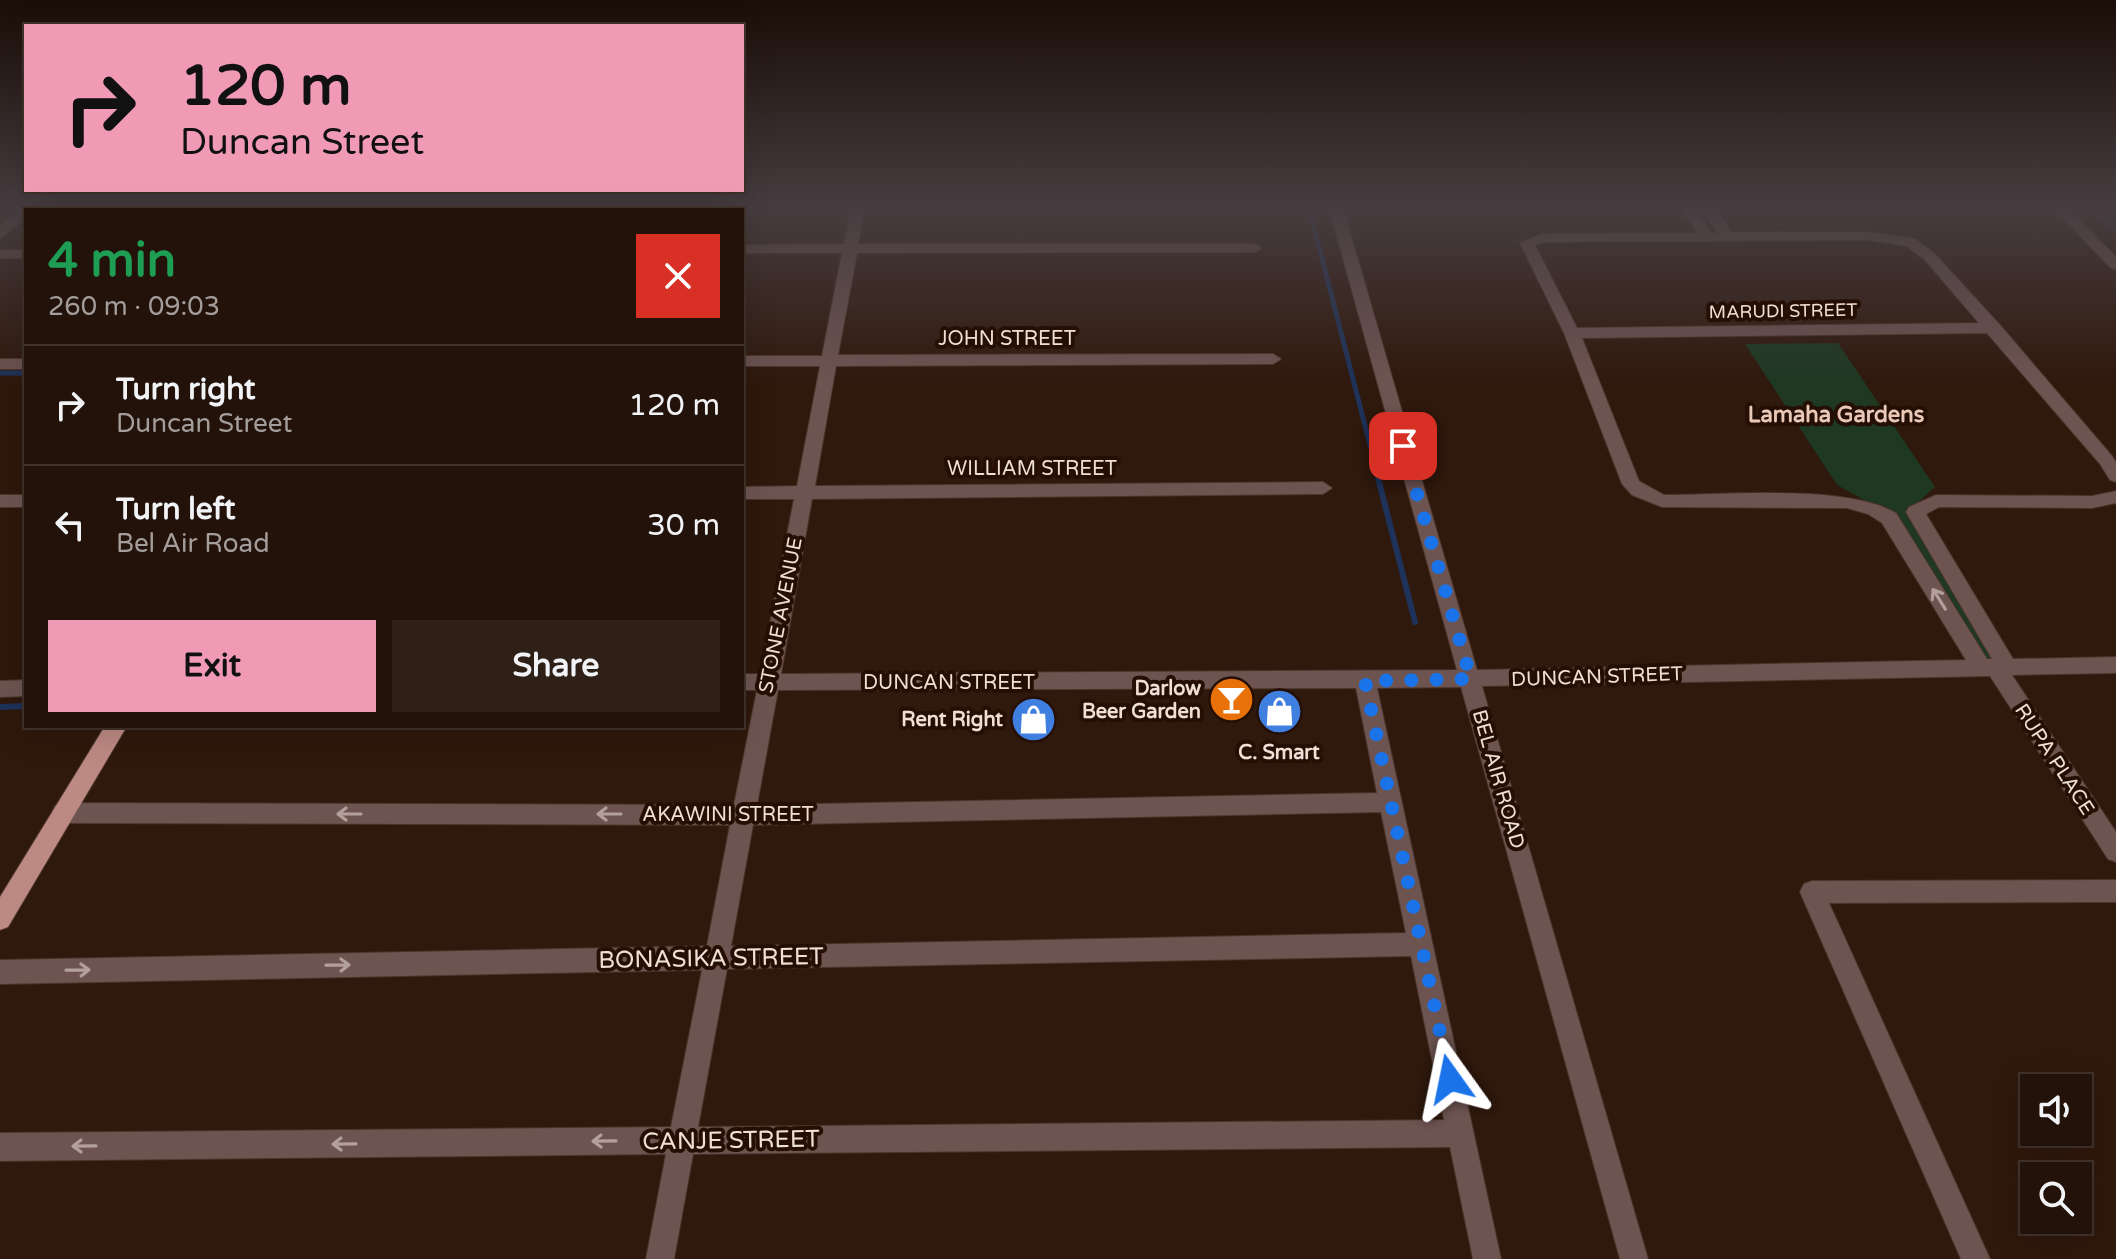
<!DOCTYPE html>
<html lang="en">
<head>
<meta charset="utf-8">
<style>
  body { margin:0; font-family:"Varela Round",sans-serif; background:#2f2017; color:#f1f3f6; height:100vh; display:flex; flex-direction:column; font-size:30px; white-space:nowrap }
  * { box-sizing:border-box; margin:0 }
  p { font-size:26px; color:#a39e9c }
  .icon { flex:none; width:44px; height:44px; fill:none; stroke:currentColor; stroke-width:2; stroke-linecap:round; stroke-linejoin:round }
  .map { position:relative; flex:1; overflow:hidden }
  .side { position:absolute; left:24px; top:208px; width:720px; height:520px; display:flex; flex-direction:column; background:#231209; border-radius:0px; box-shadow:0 8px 32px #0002,0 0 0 2px #40322a }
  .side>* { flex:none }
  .hud { position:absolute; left:24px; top:24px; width:720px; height:168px; border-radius:0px; box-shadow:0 8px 32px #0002,0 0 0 2px #40322a; background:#f09ab6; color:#111; overflow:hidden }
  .tools { position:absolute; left:2020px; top:1074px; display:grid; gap:16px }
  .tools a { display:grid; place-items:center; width:72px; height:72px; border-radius:0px; background:#231209; box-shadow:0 8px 32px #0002,0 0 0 2px #40322a; font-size:40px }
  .pin { position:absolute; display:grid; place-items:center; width:68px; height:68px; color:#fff; margin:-34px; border-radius:16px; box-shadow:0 4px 12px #0006 }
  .me { position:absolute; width:88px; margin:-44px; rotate:348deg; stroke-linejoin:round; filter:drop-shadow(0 0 6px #0008) }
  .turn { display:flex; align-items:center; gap:28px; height:168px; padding:0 24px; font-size:36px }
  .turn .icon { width:104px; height:104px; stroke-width:2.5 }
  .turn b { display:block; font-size:56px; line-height:68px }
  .round { display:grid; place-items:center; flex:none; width:84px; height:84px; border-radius:0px; background:#2f2017 }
  .summary { display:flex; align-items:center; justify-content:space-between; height:136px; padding:0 24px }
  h1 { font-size:48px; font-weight:800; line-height:60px; color:#1e9e55 }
  .primary-button { display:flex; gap:16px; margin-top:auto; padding:16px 24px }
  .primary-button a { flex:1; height:92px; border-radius:0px; background:#f09ab6; color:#111; font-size:32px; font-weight:800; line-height:92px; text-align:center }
  .primary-button a+a { background:#2f2017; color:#f1f3f6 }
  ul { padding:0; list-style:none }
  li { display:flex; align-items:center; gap:24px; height:120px; padding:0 24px; border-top:2px solid #40322a }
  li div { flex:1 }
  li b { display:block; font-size:30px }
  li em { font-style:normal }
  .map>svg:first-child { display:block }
  .green { fill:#1e3822 }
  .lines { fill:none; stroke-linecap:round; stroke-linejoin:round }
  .stream-far1 { stroke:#1e325a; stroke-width:5 }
  .stream { stroke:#1e325a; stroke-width:6 }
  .minor-casing { stroke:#4a3428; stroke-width:2 }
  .major-casing { stroke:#4a3428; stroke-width:2 }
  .minor { fill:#6d5451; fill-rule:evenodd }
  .major { fill:#bd8983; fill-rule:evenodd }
  .oneway { stroke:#b4a09a }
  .route { stroke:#1a73e8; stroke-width:14; stroke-dasharray:0 25.2 }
  .labels { text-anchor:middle; stroke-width:8; stroke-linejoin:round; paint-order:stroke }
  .far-street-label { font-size:18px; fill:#efdfd6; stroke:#250f04 }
  .street-label { font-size:20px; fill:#efdfd6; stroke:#250f04 }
  .poi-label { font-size:20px; font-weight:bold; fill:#efdfd6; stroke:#250f04; text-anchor:end }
  .neighbourhood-label { font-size:22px; font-weight:bold; fill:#e9c8b8; stroke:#250f04 }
  .near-street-label { font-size:24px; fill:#efdfd6; stroke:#250f04 }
</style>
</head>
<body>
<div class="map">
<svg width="2116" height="1259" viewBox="0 0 2116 1259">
  <rect width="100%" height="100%" fill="#2f180c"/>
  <!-- green -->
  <path class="green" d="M 1838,343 L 1935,487 L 1909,511 L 1998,661 L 1972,661 L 1882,510 L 1837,485 L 1745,344 Z"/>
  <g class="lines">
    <!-- stream-far1 -->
    <path class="stream-far1" d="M 1309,208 L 1379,480
      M 2094,208 L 2116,229
      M 0,373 L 26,373"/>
    <!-- stream -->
    <path class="stream" d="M 1378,478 L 1415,622
      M 0,707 L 26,706"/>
    <defs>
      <path id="minor" d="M 19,208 L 34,208 L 26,210 L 26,217 L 0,239 L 0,227 Z
        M 851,208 L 865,208 L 858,244 L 1255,244 L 1262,248 L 1255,252 L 857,253 L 838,355 L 1273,354 L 1281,359 L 1273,364 L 836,366 L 815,486 L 1323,482 L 1332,488 L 1323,494 L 812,499 L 781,674 L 1457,670 L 1329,208 L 1343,208 L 1477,670 L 1966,660 L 1882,523 L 1868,514 L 1847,508 L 1662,507 L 1632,495 L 1622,484 L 1564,333 L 1520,243 L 1542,234 L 1697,233 L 1681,208 L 1695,208 L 1711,233 L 1717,233 L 1702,208 L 1716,208 L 1731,232 L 1868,232 L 1915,239 L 1934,253 L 2000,325 L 2112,456 L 2116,462 L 2116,482 L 2110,480 L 2100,464 L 1987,333 L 1582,338 L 1639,481 L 1664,495 C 1725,495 1846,484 1896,513 L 1987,659 L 1992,659 L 1906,512 L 1909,507 L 1936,495 L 2092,496 L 2116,491 L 2116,503 L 2092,508 L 1939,507 L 1926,514 L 2013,659 L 2116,657 L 2116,673 L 2012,675 L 2116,832 L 2116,862 L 2108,859 L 1990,676 L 1482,686 L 1648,1259 L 1620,1259 L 1461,687 L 1377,688 L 1501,1259 L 1473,1259 L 1450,1147 L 693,1154 L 674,1259 L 646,1259 L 666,1154 L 0,1161 L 0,1133 L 671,1127 L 702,970 L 0,984 L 0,960 L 707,946 L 730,825 L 63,823 L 55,820 L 52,813 L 55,806 L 63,803 L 734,805 L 757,690 L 742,690 L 742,674 L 760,674 L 794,499 L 742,499 L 742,487 L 797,486 L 820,366 L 742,366 L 742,356 L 822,356 L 842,253 L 742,253 L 742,245 L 844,244 ZM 1868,240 L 1906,246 L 1924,259 L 1979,323 L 1577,328 L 1535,245 L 1543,242 ZM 1356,688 L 1377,793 L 757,805 L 778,690 ZM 1381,812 L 1406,933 L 731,946 L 753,825 ZM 1411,956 L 1444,1120 L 698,1127 L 727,969 Z
        M 2053,208 L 2068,208 L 2116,257 L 2116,269 L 2111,268 Z
        M 0,250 L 26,250 L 26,258 L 0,258 Z
        M 0,359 L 26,359 L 26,369 L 0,369 Z
        M 0,495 L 26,495 L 26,507 L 0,507 Z
        M 26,680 L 26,696 L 0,697 L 0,681 Z
        M 2116,880 L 2116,902 L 1829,903 L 1990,1259 L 1961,1259 L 1800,892 L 1804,884 L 1812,881 Z"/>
      <path id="major" d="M 105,726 L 127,726 L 8,927 L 0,930 L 0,897 Z"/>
    </defs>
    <!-- minor casing -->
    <use href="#minor" class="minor-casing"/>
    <!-- major casing -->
    <use href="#major" class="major-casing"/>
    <!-- minor -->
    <use href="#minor" class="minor"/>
    <!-- major -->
    <use href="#major" class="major"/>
  </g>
  <!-- one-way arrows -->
  <defs><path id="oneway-shaft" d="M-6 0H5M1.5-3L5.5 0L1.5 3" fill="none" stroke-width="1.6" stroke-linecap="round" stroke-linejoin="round" transform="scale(2)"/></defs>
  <g class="oneway">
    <use href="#oneway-shaft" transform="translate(1939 599) rotate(-122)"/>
    <use href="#oneway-shaft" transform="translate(349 814) rotate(-180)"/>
    <use href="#oneway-shaft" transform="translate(609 814) rotate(-180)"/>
    <use href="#oneway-shaft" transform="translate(338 965) rotate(-1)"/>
    <use href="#oneway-shaft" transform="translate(78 970) rotate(-1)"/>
    <use href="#oneway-shaft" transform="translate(604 1141) rotate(179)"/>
    <use href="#oneway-shaft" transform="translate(344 1144) rotate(179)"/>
    <use href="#oneway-shaft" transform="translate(84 1146) rotate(179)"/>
  </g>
  <!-- sky -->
  <linearGradient id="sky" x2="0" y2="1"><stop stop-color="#1a0d07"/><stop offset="0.54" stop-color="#473d40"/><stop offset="1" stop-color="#473d40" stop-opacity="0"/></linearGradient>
  <rect width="2116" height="384" fill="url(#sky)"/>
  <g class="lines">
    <!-- route -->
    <path class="route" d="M 1403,446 L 1471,679 L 1365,681 L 1450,1079"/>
  </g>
  <!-- icons -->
  <defs>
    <symbol id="bar-disc" viewBox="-11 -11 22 22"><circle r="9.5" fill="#e8710a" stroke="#250f04"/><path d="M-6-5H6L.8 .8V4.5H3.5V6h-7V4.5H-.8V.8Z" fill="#fff"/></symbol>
    <symbol id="shop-disc" viewBox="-11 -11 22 22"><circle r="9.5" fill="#3f7fe0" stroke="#250f04"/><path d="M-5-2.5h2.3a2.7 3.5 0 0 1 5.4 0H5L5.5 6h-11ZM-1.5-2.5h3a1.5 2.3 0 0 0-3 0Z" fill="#fff"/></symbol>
  </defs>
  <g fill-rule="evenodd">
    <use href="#bar-disc" x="1206" y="674" width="51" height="51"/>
    <use href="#shop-disc" x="1254" y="686" width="51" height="51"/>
    <use href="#shop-disc" x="1008" y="694" width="51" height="51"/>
  </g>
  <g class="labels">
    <!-- far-street labels -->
    <g class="far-street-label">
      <text transform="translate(1783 311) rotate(-1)" y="6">MARUDI STREET</text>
    </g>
    <!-- street labels -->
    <g class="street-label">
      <text x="1007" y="345">JOHN STREET</text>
      <text x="1032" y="475">WILLIAM STREET</text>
      <text transform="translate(780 615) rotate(-79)" y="7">STONE AVENUE</text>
      <text transform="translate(1597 676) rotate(-2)" y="7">DUNCAN STREET</text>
      <text x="949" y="689">DUNCAN STREET</text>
      <text transform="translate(2055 759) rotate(57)" y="7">RUPA PLACE</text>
      <text transform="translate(1499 779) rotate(74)" y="7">BEL AIR ROAD</text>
      <text x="728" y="821">AKAWINI STREET</text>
    </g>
    <!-- poi labels -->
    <g class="poi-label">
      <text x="1201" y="695">Darlow<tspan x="1201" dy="23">Beer Garden</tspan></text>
      <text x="1003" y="726">Rent Right</text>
      <text x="1279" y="759" text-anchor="middle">C. Smart</text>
    </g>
    <!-- neighbourhood labels -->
    <g class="neighbourhood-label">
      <text x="1836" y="422">Lamaha Gardens</text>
    </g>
    <!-- near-street labels -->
    <g class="near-street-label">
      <text transform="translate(711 958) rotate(-1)" y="8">BONASIKA STREET</text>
      <text transform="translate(731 1140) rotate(-1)" y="8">CANJE STREET</text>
    </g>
  </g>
</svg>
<div class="tools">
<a><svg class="icon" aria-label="sound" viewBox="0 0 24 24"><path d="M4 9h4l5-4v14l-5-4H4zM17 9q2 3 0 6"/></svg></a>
<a><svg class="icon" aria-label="search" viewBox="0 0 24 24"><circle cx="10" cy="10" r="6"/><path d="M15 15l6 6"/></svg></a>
</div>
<div class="pin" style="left:1403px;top:446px;background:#d93025"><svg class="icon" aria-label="arrive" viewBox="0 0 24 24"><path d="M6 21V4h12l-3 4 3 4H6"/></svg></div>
<svg class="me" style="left:1450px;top:1079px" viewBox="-20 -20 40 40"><path d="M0-17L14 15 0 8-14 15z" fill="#1a73e8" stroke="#fff" stroke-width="4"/></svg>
<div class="hud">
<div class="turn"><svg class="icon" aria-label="right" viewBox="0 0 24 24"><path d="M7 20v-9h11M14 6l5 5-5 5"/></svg><div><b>120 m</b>Duncan Street</div></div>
</div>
<section class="side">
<div class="summary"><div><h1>4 min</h1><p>260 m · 09:03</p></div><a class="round" style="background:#d93025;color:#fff"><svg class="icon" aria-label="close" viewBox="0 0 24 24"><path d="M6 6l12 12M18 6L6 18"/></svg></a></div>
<ul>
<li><svg class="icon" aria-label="right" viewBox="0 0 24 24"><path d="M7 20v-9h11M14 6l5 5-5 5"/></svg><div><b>Turn right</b><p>Duncan Street</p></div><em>120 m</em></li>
<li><svg class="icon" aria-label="left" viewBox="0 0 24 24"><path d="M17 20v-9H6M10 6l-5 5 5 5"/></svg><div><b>Turn left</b><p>Bel Air Road</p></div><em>30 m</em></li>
</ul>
<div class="primary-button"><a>Exit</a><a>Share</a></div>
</section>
</div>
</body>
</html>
